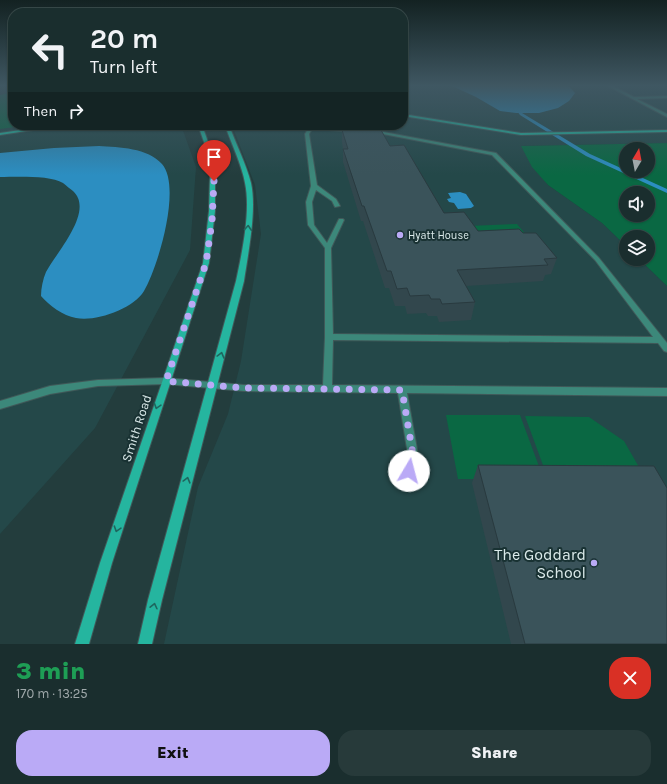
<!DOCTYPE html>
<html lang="en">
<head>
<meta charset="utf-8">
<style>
  body { margin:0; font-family:Karla,sans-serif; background:#273a3a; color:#f1f3f6; height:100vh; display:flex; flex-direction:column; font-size:15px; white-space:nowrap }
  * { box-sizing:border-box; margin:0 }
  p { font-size:13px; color:#9fa8aa }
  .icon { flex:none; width:22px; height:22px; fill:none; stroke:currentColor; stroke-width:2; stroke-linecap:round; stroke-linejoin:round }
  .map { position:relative; height:644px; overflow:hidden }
  .drawer { display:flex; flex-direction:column; background:#1a2e2e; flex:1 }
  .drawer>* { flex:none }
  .top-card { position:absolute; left:8px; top:8px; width:400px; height:122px; border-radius:16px; box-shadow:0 1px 3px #0004,0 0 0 1px #384a4a; background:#1a2e2e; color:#f1f3f6; overflow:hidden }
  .needle { width:26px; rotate:10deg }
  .tools { position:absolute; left:619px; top:142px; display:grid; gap:8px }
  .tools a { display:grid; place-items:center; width:36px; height:36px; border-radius:50%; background:#1a2e2e; box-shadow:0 1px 3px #0004,0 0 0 1px #384a4a; font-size:20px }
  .pin { position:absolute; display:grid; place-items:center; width:34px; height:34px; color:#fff; margin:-41px -17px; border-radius:50% 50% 50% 0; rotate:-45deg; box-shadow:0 0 4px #0007 }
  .pin .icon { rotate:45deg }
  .me { position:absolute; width:44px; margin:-22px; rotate:8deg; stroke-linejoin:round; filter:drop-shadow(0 0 3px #0008) }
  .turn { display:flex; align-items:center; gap:14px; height:84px; padding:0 16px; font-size:18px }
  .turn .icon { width:52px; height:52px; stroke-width:2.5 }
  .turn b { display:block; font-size:28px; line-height:34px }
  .then { display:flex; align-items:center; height:38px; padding:0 16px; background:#0003; gap:8px; font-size:15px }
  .round { display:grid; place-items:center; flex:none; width:42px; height:42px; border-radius:16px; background:#273a3a }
  .headline { display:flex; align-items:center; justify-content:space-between; height:68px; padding:0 16px }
  h1 { font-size:24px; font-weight:800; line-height:30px; color:#1e9e55 }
  .button { display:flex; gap:8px; margin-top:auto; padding:8px 16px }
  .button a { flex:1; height:46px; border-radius:16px; background:#baaaf6; color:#111; font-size:16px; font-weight:800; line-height:46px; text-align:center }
  .button a+a { background:#273a3a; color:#f1f3f6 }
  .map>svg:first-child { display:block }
  .built { fill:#244849 }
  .green { fill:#0a6843; fill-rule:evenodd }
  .water { fill:#2c8ec1 }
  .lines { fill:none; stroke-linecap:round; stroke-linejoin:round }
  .stream { fill:#2c8ec1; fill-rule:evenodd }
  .lane-casing { stroke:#405959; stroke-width:2 }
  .secondary-casing { stroke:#405959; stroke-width:2 }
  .lane { fill:#3c887a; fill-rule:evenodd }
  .secondary { fill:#25b59f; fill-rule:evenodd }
  .wall { fill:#32474d }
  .shaded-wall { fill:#293a3f }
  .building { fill:#3a535a; stroke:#293a3f }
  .oneway { stroke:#1e665e }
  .route { stroke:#baaaf6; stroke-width:7; stroke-dasharray:0 12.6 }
  .poi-dot { fill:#baaaf6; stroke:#193233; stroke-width:1.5 }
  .labels { text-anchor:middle; stroke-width:4; stroke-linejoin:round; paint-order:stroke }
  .far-poi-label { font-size:11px; fill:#dbeaea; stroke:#193233; text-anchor:start }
  .street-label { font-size:13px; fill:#dbeaea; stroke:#193233 }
  .near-poi-label { font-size:16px; fill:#dbeaea; stroke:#193233; text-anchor:end }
</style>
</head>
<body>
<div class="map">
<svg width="667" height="644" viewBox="0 0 667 644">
  <rect width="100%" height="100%" fill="#233d3d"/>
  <!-- built -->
  <path class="built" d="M 0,85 L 13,85 L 13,125 L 181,125 L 196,167 L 190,250 L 95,428 L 0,534 Z
    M 403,85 L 667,85 L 667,143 L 521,146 L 548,185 L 602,223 L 626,246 L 626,259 L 639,259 L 667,286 L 667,644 L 164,644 L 198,487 L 228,414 L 241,361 L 261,234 L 255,185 L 232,125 L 403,125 Z"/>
  <!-- green -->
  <path class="green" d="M 13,92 L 13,125 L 29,125 L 0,129 L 0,95 Z
    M 667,143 L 667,286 L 639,259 L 648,259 L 648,237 L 626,237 L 626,246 L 602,223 L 548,185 L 532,167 L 521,146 ZM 626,149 L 648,149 L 648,171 L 626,171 ZM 626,193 L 648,193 L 648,215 L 626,215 Z
    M 517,224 L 527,236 L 476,239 L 468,226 Z
    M 446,415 L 520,415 L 544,480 L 458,479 Z
    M 525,416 L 589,417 L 624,441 L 647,481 L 548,479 Z"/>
  <!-- water -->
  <path class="water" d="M 450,85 L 568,85 L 575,93 L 569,101 L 558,108 L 539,113 L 516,113 L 500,111 L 476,97 Z
    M 99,146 C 119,147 148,148 162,164 C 182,187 158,267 144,291 C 133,309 96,322 76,318 C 63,316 49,305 41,296 C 41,288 43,279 46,272 C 56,253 95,211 73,191 C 70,189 67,186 63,183 C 50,175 16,177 0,177 L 0,153 L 54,148 Z
    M 460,192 L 466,194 L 474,206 L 471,208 L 458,209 L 454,203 L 449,202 L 447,199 L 451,198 L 448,193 Z"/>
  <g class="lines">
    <!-- stream -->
    <path class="stream" d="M 515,105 L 522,113 L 590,154 L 667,189 L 667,193 L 586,156 L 520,115 L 513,106 Z"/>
    <defs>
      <path id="lane" d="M 606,85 L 611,85 L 634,97 L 667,96 L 667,98 L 637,99 L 667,114 L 667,117 Z
        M 311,125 L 313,125 L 313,127 L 378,131 L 496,153 L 599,258 L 667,343 L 667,352 L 664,351 L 658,343 L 333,340 L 332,385 L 667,388 L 667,396 L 407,393 L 418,455 L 413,474 L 409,476 L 405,474 L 404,471 L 408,455 L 398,393 L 244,391 L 166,384 L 98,386 L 50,394 L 0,409 L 0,401 L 50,386 L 98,380 L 166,378 L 244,385 L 323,385 L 325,337 L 325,248 L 308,225 L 306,202 L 311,186 L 305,134 L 308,129 L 307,128 ZM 312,129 L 378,133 L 492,155 L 595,260 L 653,337 L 333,334 L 331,248 L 344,220 L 343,219 L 339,219 L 327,243 L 314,225 L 312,202 L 316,190 L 332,201 L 335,207 L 340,206 L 336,199 L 317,185 L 309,134 Z"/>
      <path id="secondary" d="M 403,114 L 521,133 L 667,130 L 667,132 L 521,135 L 403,116 Z
        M 55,125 L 66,125 L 0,135 L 0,133 Z
        M 198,125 L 202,125 L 208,142 L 215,176 L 215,211 L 209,263 L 112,563 L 89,644 L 75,644 L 100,563 L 203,263 L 209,211 L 210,176 L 204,142 Z
        M 225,125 L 229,125 C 236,144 246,164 251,183 C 257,210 248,254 244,281 L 162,600 L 152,644 L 138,644 L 148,600 L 236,281 C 242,253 251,211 245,183 C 242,165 231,143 225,125 Z"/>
    </defs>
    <!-- lane casing -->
    <use href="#lane" class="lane-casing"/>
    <!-- secondary casing -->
    <use href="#secondary" class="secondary-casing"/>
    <!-- lane -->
    <use href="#lane" class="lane"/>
    <!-- secondary -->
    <use href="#secondary" class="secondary"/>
  </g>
  <!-- wall -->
  <path class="wall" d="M 342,130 L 390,146 L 444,213 L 478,231 L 523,233 L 557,258 L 551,274 L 545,275 L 543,281 L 466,286 L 475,302 L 471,320 L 439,322 L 437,316 L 428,316 L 426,313 L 407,314 L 405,306 L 395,306 L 389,288 L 385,288 L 363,221 L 361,221 L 343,162 L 343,149 L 342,143 Z
    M 478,465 L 667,644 L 511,644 L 472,483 Z"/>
  <!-- shaded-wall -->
  <path class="shaded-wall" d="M 0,85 L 13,85 L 13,92 L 0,95 Z"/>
  <!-- building -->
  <path class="building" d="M 342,130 L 381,130 L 390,146 L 404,145 L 444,213 L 464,212 L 478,231 L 519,229 L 523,233 L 536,233 L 557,258 L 544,259 L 548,265 L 457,270 L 475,302 L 442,304 L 440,299 L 431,299 L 429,295 L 410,296 L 407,288 L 397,289 L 391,271 L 387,271 L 364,206 L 362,206 L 343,149 L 348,149 Z
    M 478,465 L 654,466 L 667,488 L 667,644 L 525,644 Z"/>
  <!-- one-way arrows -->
  <defs><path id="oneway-chevron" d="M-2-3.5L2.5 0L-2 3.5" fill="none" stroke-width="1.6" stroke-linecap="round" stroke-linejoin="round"/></defs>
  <g class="oneway">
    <use href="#oneway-chevron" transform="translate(248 228) rotate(-86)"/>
    <use href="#oneway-chevron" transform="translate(221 355) rotate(-75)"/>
    <use href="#oneway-chevron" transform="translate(157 406) rotate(108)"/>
    <use href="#oneway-chevron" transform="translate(187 480) rotate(-75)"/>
    <use href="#oneway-chevron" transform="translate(117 529) rotate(108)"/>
    <use href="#oneway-chevron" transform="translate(154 606) rotate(-77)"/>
  </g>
  <!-- sky -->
  <linearGradient id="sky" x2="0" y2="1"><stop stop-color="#132222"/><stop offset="0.49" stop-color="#3f5762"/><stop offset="1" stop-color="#3f5762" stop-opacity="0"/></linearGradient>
  <rect width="667" height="175" fill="url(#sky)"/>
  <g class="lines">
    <!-- route -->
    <path class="route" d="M 214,181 L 212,221 L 206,263 L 166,381 L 244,388 L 402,390 L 413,455 L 409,471"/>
  </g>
  <!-- markers -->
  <g class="poi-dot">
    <circle cx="400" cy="235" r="4"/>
    <circle cx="594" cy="563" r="4"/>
  </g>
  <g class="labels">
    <!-- far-poi labels -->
    <g class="far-poi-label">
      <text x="408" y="239">Hyatt House</text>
    </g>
    <!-- street labels -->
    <g class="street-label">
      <text transform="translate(136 428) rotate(-72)" y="5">Smith Road</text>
    </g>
    <!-- near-poi labels -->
    <g class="near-poi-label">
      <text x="586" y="560">The Goddard<tspan x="586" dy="18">School</tspan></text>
    </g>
  </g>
</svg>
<div class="tools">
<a><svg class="needle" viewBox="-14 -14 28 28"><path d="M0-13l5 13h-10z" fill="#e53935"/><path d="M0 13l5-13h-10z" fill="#9fa8aa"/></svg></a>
<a><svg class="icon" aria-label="sound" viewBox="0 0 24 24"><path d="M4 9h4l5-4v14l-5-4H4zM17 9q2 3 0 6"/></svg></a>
<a><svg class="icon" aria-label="layers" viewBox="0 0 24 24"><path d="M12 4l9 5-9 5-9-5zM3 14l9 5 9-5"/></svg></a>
</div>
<div class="pin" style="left:214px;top:181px;background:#d93025"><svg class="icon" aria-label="arrive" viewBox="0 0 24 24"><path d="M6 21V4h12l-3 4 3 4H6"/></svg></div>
<svg class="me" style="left:409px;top:471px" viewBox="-20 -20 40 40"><circle r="19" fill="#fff"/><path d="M0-13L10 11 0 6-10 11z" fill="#baaaf6"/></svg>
<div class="top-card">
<div class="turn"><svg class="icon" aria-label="left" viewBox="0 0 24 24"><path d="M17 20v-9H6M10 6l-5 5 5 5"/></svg><div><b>20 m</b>Turn left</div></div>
<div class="then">Then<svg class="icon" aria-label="right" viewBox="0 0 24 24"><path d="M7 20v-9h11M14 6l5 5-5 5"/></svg></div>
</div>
</div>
<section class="drawer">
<div class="headline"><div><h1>3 min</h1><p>170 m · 13:25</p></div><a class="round" style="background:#d93025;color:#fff"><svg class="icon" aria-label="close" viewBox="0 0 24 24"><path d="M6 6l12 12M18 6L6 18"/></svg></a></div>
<div class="button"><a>Exit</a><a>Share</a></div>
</section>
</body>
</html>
